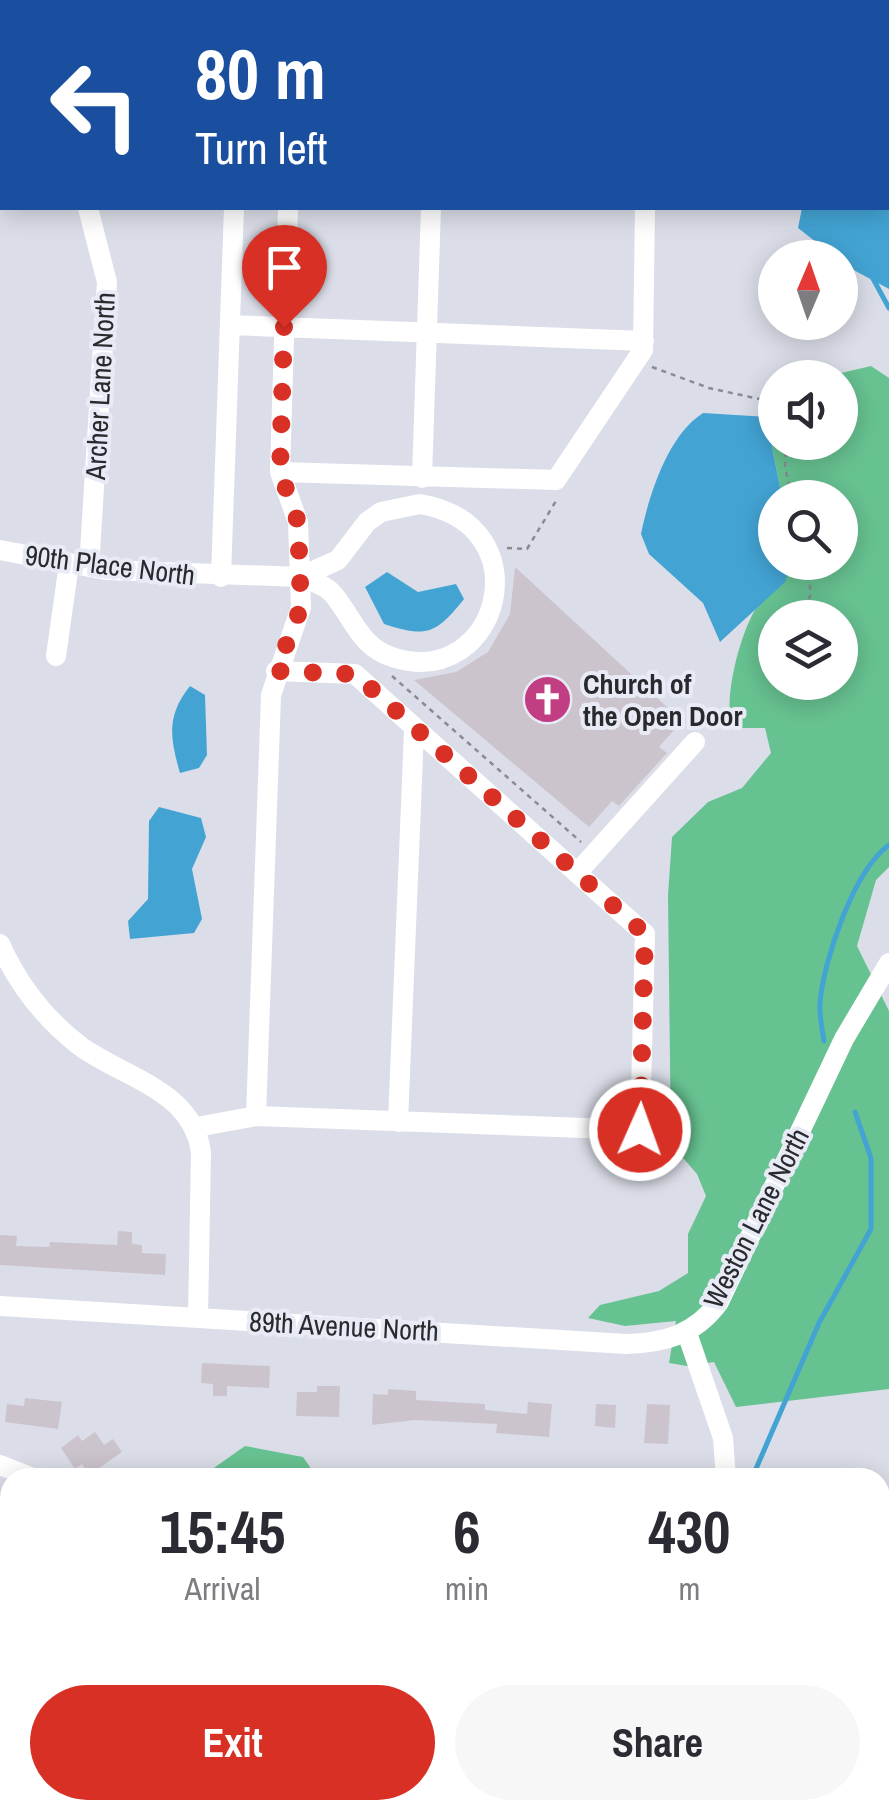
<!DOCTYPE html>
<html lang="en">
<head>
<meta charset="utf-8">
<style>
  body { margin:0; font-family:"Archivo Narrow",sans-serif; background:#f7f7f7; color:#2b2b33; height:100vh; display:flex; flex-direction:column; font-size:38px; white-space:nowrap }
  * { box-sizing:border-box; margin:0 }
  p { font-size:32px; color:#7c7c81 }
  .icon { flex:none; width:55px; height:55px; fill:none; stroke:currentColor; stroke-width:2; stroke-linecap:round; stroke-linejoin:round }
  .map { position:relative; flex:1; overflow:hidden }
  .panel { position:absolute; left:0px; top:1468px; width:890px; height:352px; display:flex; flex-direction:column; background:#fff; border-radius:30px 30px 0 0; box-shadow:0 5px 25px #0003 }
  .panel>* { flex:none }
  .top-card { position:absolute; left:0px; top:0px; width:890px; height:210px; box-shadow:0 5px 25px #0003; background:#1a4fa0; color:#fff; overflow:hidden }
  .needle { width:65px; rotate:2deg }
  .tools { position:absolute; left:758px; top:240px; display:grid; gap:20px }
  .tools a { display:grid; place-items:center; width:100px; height:100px; border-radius:50%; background:#fff; box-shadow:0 5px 25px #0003; font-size:50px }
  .pin { position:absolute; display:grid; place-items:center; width:85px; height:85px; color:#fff; margin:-102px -42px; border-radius:50% 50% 50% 0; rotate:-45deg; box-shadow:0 0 10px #0007 }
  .pin .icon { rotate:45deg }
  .me { position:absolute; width:110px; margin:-55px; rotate:2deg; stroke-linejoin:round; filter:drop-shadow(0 0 8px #0008) }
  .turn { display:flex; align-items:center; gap:35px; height:210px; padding:0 30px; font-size:45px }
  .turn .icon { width:130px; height:130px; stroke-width:2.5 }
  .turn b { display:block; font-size:70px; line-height:85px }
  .eta { display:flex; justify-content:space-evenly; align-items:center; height:170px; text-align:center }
  .eta b { font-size:60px; font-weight:700; line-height:70px }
  .action { display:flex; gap:20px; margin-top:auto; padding:20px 30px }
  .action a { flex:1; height:115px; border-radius:60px; background:#d93025; color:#fff; font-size:40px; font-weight:700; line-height:115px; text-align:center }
  .action a+a { background:#f7f7f7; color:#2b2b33 }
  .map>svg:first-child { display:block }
  .forest { fill:#67c291; fill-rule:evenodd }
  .water { fill:#43a4d4 }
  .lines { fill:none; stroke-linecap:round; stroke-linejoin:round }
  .stream { stroke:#43a4d4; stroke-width:5 }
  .building { fill:#ccc4cd }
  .path { stroke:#898b92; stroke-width:2.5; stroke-dasharray:5 5; stroke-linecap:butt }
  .minor { stroke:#fff; stroke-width:20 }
  .route { stroke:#d93025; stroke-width:18; stroke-dasharray:0 32.4 }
  .labels { text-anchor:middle; stroke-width:8; stroke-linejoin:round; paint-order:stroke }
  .street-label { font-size:28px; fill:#292a2e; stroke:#e8ebf6 }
  .poi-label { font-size:28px; font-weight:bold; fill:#292a2e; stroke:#e8ebf6; text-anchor:start }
</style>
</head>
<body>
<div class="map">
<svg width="889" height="1819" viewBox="0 0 889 1819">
  <rect width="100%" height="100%" fill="#dbdee8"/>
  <!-- forest -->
  <path class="forest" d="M 871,366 L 889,378 L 889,867 L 876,880 L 857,946 L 889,1011 L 889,1389 L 736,1407 L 714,1362 L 687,1366 L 669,1363 L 676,1321 L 625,1326 L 588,1318 L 600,1305 L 659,1291 L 688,1273 L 688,1234 L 706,1196 L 697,1174 L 671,1144 L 668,895 L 672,837 L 708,802 L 742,788 L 771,753 L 765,728 L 732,728 C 723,698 740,632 758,605 C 770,587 784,585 791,563 L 840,562 L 840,498 L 782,497 L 766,417 L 775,410 L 775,442 L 840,442 L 840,378 L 824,377 ZM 775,618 L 840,618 L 840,682 L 775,682 Z
    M 245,1446 L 303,1457 L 317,1477 L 201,1477 Z"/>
  <!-- water -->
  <path class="water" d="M 580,0 L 788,0 L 788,2 L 582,2 Z
    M 888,174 L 889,180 L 889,289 L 848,267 L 798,228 L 802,208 L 888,208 Z
    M 703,413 L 766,417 L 782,497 L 775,498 L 775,562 L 791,563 L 785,582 L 720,642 L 703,603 L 649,554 L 641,534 C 649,495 668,435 703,413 Z
    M 387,572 L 418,592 L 456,584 L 464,599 C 436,634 427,638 384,624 L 365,587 Z
    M 190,686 L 205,695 L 207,755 L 199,768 L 180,773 C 170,738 166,716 190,686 Z
    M 159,807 L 201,818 L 206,837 L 192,869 L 202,919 L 194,933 L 130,939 L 128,921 L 148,899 L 149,821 Z
    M 309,1810 L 636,1810 L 639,1819 L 286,1819 Z"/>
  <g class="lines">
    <!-- stream -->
    <path class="stream" d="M 871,275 L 889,308
      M 824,1041 C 822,1029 819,1015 820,1002 C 824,959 854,870 889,845
      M 752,1478 L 819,1323 L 871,1229 L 871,1158 L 855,1112
      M 880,1689 L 889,1699"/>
  </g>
  <!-- building -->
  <path class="building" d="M 515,567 L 682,721 L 659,747 L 667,753 L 619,806 L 612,801 L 589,827 L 414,680 L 456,672 L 488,652 L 510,614 Z
    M 118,1231 L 132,1232 L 132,1244 L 142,1245 L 142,1253 L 166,1254 L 165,1275 L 0,1265 L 0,1235 L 17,1236 L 16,1246 L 49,1247 L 50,1242 L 117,1245 Z
    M 202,1363 L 270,1366 L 269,1388 L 227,1386 L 227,1396 L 213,1396 L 213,1384 L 201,1383 Z
    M 317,1386 L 340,1386 L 339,1417 L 296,1416 L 297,1392 L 317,1392 Z
    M 388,1389 L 416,1391 L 416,1400 L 485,1404 L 485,1410 L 527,1414 L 528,1402 L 552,1404 L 549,1437 L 496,1433 L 497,1424 L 415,1420 L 372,1425 L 373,1394 L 388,1395 Z
    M 25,1398 L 62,1402 L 58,1429 L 5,1422 L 7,1404 L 24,1406 Z
    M 596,1404 L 616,1405 L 615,1428 L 595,1426 Z
    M 647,1404 L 670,1405 L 668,1444 L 644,1443 Z
    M 95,1432 L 104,1445 L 113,1439 L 122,1452 L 89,1475 L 82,1464 L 75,1469 L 61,1448 L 78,1435 L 82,1441 Z"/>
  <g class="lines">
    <!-- path -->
    <path class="path" d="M 652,367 L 709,388 L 764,400 L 775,409
      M 786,442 L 785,467 L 792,498
      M 507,548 L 527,549 L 556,501
      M 802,618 L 811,593 L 806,562
      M 392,676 L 581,842
      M 880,1665 L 889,1666
      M 0,1768 L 10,1777
      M 52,1810 L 63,1819
      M 145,1819 L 164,1813 L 182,1818"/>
    <!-- minor -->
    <path class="minor" d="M 408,0 L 415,2
      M 46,2 L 46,0
      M 241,2 L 241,0
      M 88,208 L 107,282 L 89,567
      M 230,325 L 644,341
      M 280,472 L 556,480 L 643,350 L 645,208
      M 422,478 L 431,208
      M 420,504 C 544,525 499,689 395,658 C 360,648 354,619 333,594 C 326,585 311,581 300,577 L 338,560 L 367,522 L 381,512 Z
      M 0,550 L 106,570 L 300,577
      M 221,577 L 234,208
      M 56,656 L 69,564
      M 276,671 L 355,674 L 577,873
      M 0,944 C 18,984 45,1019 80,1046 C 126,1079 192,1090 201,1152 L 198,1318
      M 256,1116 L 640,1130 L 645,934 L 577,873 L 695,742
      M 398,1122 L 414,731
      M 197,1127 L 256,1116 L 271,695 L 301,607 L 298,522 L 280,472 L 288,208
      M 0,1306 L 626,1344 C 664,1343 695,1335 719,1302 L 844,1039 L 889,963
      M 687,1333 L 723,1438 L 726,1478
      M 0,1465 L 33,1478
      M 0,1728 L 10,1716"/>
  </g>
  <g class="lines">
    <!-- route -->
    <path class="route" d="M 284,327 L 280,472 L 298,522 L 301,607 L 276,671 L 355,674 L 645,934 L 640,1130"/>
  </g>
  <!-- icons -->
  <defs>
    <symbol id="church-disc" viewBox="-11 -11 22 22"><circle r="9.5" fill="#c23e83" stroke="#e8ebf6"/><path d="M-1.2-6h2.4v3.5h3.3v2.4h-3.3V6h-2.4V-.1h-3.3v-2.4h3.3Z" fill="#fff"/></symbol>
  </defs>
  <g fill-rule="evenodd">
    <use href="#church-disc" x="520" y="672" width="55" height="55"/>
  </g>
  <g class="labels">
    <!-- street labels -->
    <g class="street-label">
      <text transform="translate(100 386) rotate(-87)" y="10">Archer Lane North</text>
      <text transform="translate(110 565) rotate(7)" y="10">90th Place North</text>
      <text transform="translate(756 1218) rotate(-63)" y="10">Weston Lane North</text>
      <text transform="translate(344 1326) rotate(3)" y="10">89th Avenue North</text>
    </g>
    <!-- poi labels -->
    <g class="poi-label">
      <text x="583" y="694">Church of<tspan x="583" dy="32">the Open Door</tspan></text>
    </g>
  </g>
</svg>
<div class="tools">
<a><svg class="needle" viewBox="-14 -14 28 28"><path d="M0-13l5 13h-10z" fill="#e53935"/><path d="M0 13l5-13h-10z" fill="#7c7c81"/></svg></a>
<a><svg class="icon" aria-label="sound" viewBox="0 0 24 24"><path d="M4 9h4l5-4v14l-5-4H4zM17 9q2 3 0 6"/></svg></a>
<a><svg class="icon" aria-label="search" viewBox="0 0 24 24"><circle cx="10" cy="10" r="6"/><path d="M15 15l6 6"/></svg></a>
<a><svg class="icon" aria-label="layers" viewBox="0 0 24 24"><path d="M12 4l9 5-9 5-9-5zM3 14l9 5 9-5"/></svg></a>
</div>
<div class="pin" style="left:284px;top:327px;background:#d93025"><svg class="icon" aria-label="arrive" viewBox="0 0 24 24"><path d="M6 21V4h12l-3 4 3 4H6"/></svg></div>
<svg class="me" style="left:640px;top:1130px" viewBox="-20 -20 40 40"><circle r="17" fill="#d93025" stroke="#fff" stroke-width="3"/><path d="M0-11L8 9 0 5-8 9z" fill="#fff"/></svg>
<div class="top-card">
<div class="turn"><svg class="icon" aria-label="left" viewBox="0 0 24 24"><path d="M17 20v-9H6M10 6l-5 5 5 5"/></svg><div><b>80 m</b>Turn left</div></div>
</div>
<section class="panel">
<div class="eta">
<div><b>15:45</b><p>Arrival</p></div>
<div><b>6</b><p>min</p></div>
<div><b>430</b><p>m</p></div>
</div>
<div class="action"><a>Exit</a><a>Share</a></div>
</section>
</div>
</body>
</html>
